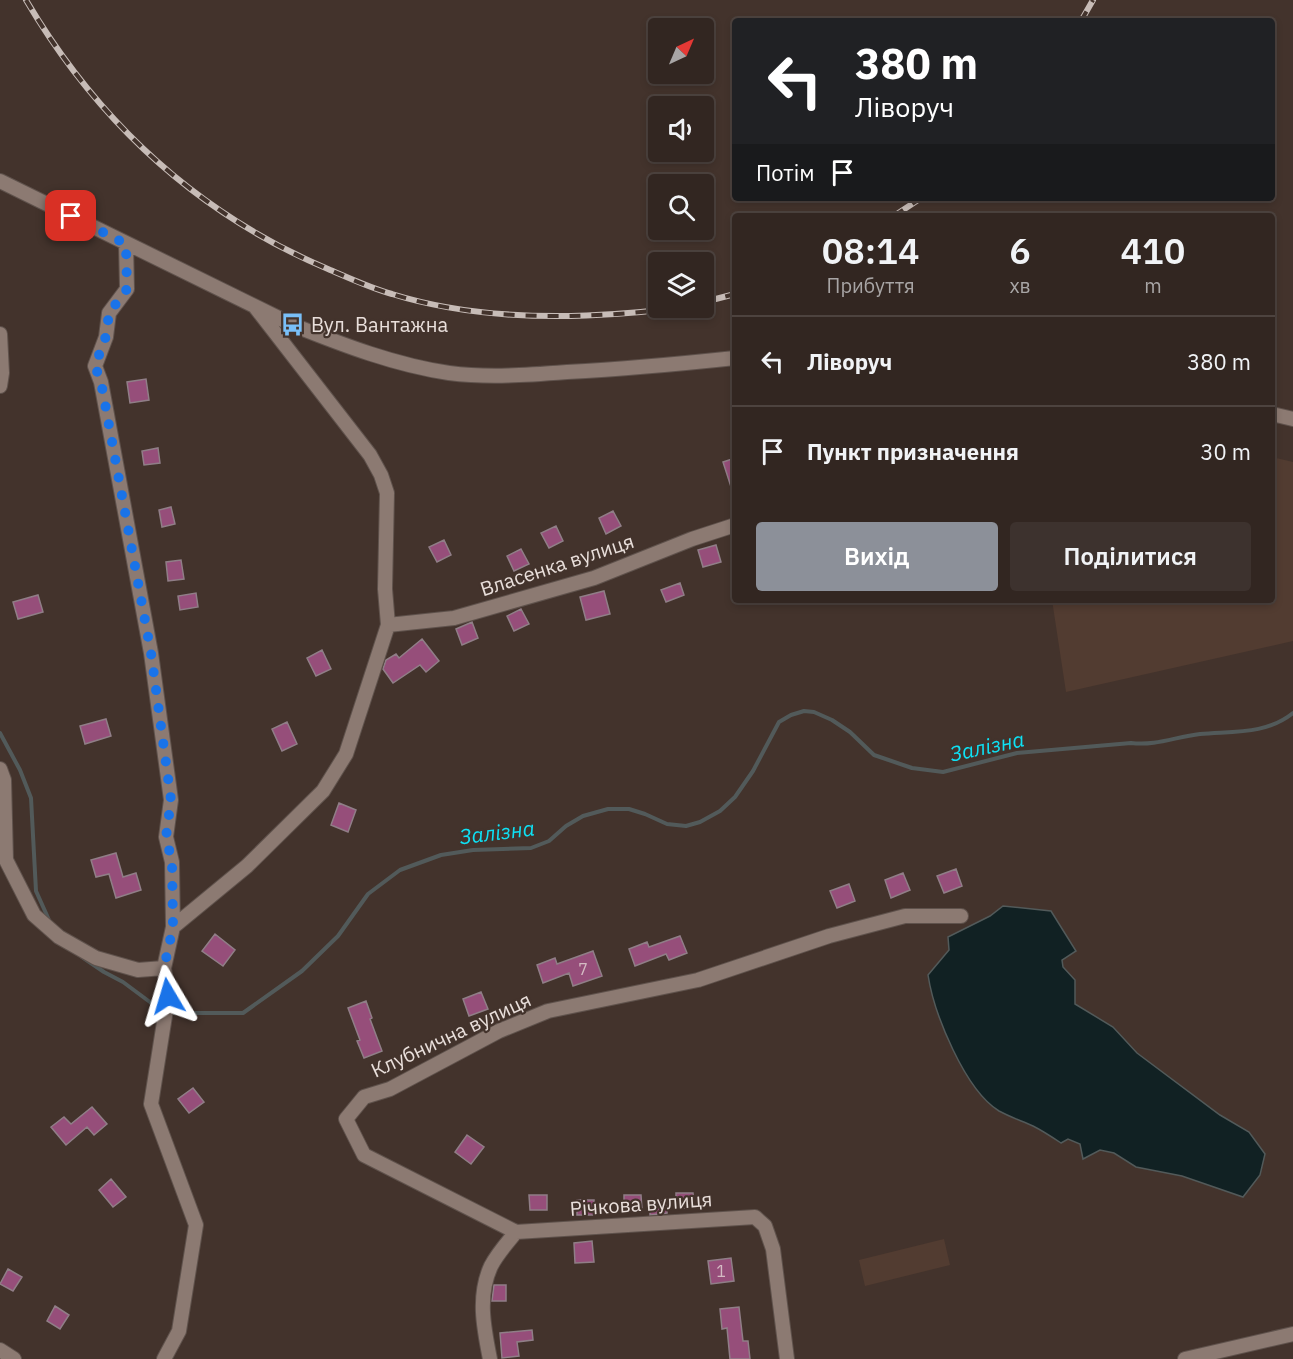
<!DOCTYPE html>
<html lang="uk">
<head>
<meta charset="utf-8">
<style>
  body { margin:0; font-family:"IBM Plex Sans",sans-serif; background:#3d322e; color:#f1f3f6; height:100vh; display:flex; flex-direction:column; font-size:22px; white-space:nowrap }
  * { box-sizing:border-box; margin:0 }
  p { font-size:20px; color:#a8a5a5 }
  .icon { flex:none; width:33px; height:33px; fill:none; stroke:currentColor; stroke-width:2; stroke-linecap:round; stroke-linejoin:round }
  .map { position:relative; flex:1; overflow:hidden }
  .drawer { position:absolute; left:732px; top:213px; width:543px; height:390px; display:flex; flex-direction:column; background:#322621; border-radius:6px; box-shadow:0 3px 9px #0003,0 0 0 2px #4d433f }
  .drawer>* { flex:none }
  .hud { position:absolute; left:732px; top:18px; width:543px; height:183px; border-radius:6px; box-shadow:0 3px 9px #0003,0 0 0 2px #4d433f; background:#202124; color:#fff; overflow:hidden }
  .needle { width:39px; rotate:44deg }
  .controls { position:absolute; left:648px; top:18px; display:grid; gap:12px }
  .controls a { display:grid; place-items:center; width:66px; height:66px; border-radius:6px; background:#322621; box-shadow:0 3px 9px #0003,0 0 0 2px #4d433f; font-size:30px }
  .pin { position:absolute; display:grid; place-items:center; width:51px; height:51px; color:#fff; margin:-26px; border-radius:12px; box-shadow:0 3px 9px #0006 }
  .me { position:absolute; width:66px; margin:-33px; rotate:353deg; stroke-linejoin:round; filter:drop-shadow(0 0 4px #0008) }
  .turn { display:flex; align-items:center; gap:21px; height:126px; padding:0 24px; font-size:27px }
  .turn .icon { width:78px; height:78px; stroke-width:2.5 }
  .turn b { display:block; font-size:42px; line-height:51px }
  .then { display:flex; align-items:center; height:57px; padding:0 24px; background:#0003; gap:12px; font-size:22px }
  .eta { display:flex; justify-content:space-evenly; align-items:center; height:102px; text-align:center }
  .eta b { font-size:36px; font-weight:600; line-height:42px }
  .button { display:flex; gap:12px; margin-top:auto; padding:12px 24px }
  .button a { flex:1; height:69px; border-radius:6px; background:#8c9099; color:#fff; font-size:24px; font-weight:600; line-height:69px; text-align:center }
  .button a+a { background:#3d322e; color:#f1f3f6 }
  ul { padding:0; list-style:none }
  li { display:flex; align-items:center; gap:18px; height:90px; padding:0 24px; border-top:2px solid #4d433f }
  li div { flex:1 }
  li b { display:block; font-size:22px }
  li em { font-style:normal }
  .map>svg:first-child { display:block }
  .built { fill:#523c31 }
  .water { fill:#112123; stroke:#525a5a; stroke-width:1.5 }
  .lines { fill:none; stroke-linecap:round; stroke-linejoin:round }
  .stream { stroke:#525a5a; stroke-width:4 }
  .building { fill:#964e7a; stroke:#907e87; stroke-width:1.5 }
  .minor-casing { stroke:#5f524c; stroke-width:16 }
  .minor { stroke:#8c7a72; stroke-width:14 }
  .rail-casing { stroke:#c7bcb7; stroke-width:6 }
  .rail { stroke:#43332c; stroke-width:4; stroke-dasharray:11; stroke-linecap:butt }
  .route { stroke:#1a73e8; stroke-width:10; stroke-dasharray:0 18 }
  .labels { text-anchor:middle; stroke-width:4.5; stroke-linejoin:round; paint-order:stroke }
  .number-label { font-size:16px; fill:#d4bbc3 }
  .poi-label { font-size:20px; fill:#e9dfdb; stroke:#43332c; text-anchor:start }
  .street-label { font-size:20px; fill:#e9dfdb; stroke:#43332c }
  .water-label { font-size:21px; font-style:italic; fill:#0ee1f4; stroke:#43332c }
</style>
</head>
<body>
<div class="map">
<svg width="1293" height="1359" viewBox="0 0 1293 1359">
  <rect width="100%" height="100%" fill="#43332c"/>
  <!-- built -->
  <path class="built" d="M 1272,457 L 1293,462 L 1293,641 L 1066,692 L 1052,600 L 1272,600 Z
    M 944,1239 L 950,1265 L 865,1286 L 859,1260 Z"/>
  <!-- water -->
  <path class="water" d="M 1003,906 L 1051,911 L 1076,951 L 1062,960 L 1063,967 L 1075,980 L 1075,1004 L 1113,1027 L 1137,1053 L 1220,1115 L 1249,1132 L 1265,1154 L 1260,1175 L 1243,1197 L 1182,1176 L 1136,1167 L 1114,1153 L 1100,1150 L 1083,1159 L 1080,1144 L 1068,1139 L 1061,1143 C 1052,1137 1043,1131 1033,1126 C 1022,1121 1010,1117 999,1111 C 965,1090 934,1014 928,975 L 949,950 L 948,937 L 990,916 Z"/>
  <g class="lines">
    <!-- stream -->
    <path class="stream" d="M 0,733 L 20,770 L 31,798 L 36,891 L 49,920
      M 82,957 L 104,972 L 123,982 L 162,1011
      M 169,1013 L 243,1013 L 302,971 L 338,936 L 368,894 L 400,870 L 441,855 L 473,850 L 531,848 L 549,841 L 566,826 L 583,816 L 608,809 L 629,809 L 645,814 L 667,824 L 686,826 L 700,822 L 720,811 L 735,797 L 753,771 L 779,722 L 791,715 L 804,711 L 814,712 L 832,720 L 850,732 L 874,755 L 912,768 L 943,772 L 1017,753 L 1131,743 C 1156,746 1175,737 1200,734 C 1232,731 1266,735 1293,713"/>
  </g>
  <!-- building -->
  <path class="building" d="M 146,379 L 149,400 L 130,403 L 127,382 Z
    M 158,448 L 160,463 L 144,465 L 142,451 Z
    M 735,458 L 735,493 L 733,493 L 723,462 Z
    M 171,507 L 175,524 L 162,527 L 159,510 Z
    M 613,511 L 621,526 L 606,534 L 599,518 Z
    M 556,526 L 563,541 L 549,548 L 541,533 Z
    M 444,540 L 451,555 L 437,562 L 429,547 Z
    M 716,545 L 721,562 L 703,567 L 698,550 Z
    M 521,549 L 529,564 L 514,571 L 507,556 Z
    M 181,560 L 184,579 L 168,581 L 166,562 Z
    M 680,583 L 684,595 L 666,602 L 661,590 Z
    M 604,591 L 610,614 L 586,620 L 580,597 Z
    M 196,593 L 198,607 L 180,610 L 178,596 Z
    M 38,595 L 43,612 L 18,619 L 13,602 Z
    M 521,609 L 529,624 L 514,631 L 507,616 Z
    M 472,622 L 478,638 L 462,645 L 456,629 Z
    M 422,639 L 439,661 L 426,672 L 420,665 L 393,683 L 383,669 L 386,660 L 396,654 L 399,658 Z
    M 322,650 L 331,669 L 316,676 L 307,658 Z
    M 106,719 L 111,736 L 85,744 L 80,726 Z
    M 287,722 L 297,744 L 282,751 L 272,729 Z
    M 339,803 L 356,810 L 348,832 L 331,825 Z
    M 116,853 L 123,877 L 136,873 L 141,890 L 116,898 L 109,874 L 96,877 L 91,860 Z
    M 956,869 L 962,886 L 944,893 L 937,876 Z
    M 903,873 L 910,890 L 891,898 L 885,880 Z
    M 849,884 L 855,901 L 837,908 L 830,891 Z
    M 215,934 L 235,950 L 223,966 L 202,951 Z
    M 680,936 L 687,953 L 669,960 L 666,954 L 635,966 L 629,949 L 647,942 L 649,947 Z
    M 593,951 L 602,976 L 573,986 L 569,973 L 543,983 L 537,965 L 555,958 L 557,964 Z
    M 481,992 L 488,1009 L 469,1016 L 463,999 Z
    M 366,1001 L 372,1018 L 370,1019 L 382,1051 L 364,1058 L 357,1041 L 360,1040 L 348,1008 Z
    M 193,1088 L 204,1102 L 189,1113 L 178,1099 Z
    M 92,1107 L 107,1124 L 94,1135 L 87,1127 L 66,1145 L 51,1127 L 64,1117 L 71,1124 Z
    M 467,1135 L 484,1147 L 471,1164 L 455,1152 Z
    M 111,1179 L 126,1197 L 113,1207 L 99,1190 Z
    M 676,1193 L 693,1193 L 694,1208 L 676,1208 Z
    M 529,1195 L 547,1195 L 547,1210 L 530,1210 Z
    M 624,1195 L 641,1195 L 642,1210 L 624,1210 Z
    M 577,1200 L 594,1200 L 594,1215 L 577,1215 Z
    M 650,1201 L 667,1201 L 667,1213 L 650,1215 Z
    M 592,1241 L 594,1262 L 575,1263 L 574,1243 Z
    M 731,1258 L 734,1281 L 711,1284 L 708,1261 Z
    M 8,1269 L 22,1277 L 13,1291 L 0,1284 Z
    M 494,1285 L 506,1285 L 506,1301 L 492,1301 Z
    M 55,1306 L 69,1315 L 60,1329 L 47,1321 Z
    M 739,1307 L 743,1341 L 748,1341 L 750,1359 L 730,1359 L 727,1328 L 722,1329 L 720,1309 Z
    M 532,1330 L 533,1340 L 517,1342 L 519,1356 L 502,1358 L 500,1333 Z"/>
  <g class="lines">
    <defs>
      <path id="minor" d="M 0,181 L 293,325 C 343,345 395,365 449,373 C 488,378 528,375 567,372 C 624,369 679,364 735,358
        M 126,244 L 127,289 L 109,313 L 106,337 L 95,366 L 101,382 L 151,653 L 171,800 L 166,837 L 172,862 L 173,927
        M 0,334 L 2,373 L 0,386
        M 1272,414 L 1293,419
        M 388,625 L 454,618 L 594,578 L 692,539 L 735,525
        M 0,769 L 4,780 L 6,860 L 34,915 L 59,937 L 96,958 L 138,970 L 164,968
        M 516,1232 L 364,1155 L 346,1119 L 364,1097 L 390,1089 L 499,1031 L 548,1011 L 698,980 L 829,936 L 905,916 L 961,916
        M 516,1232 L 755,1217 L 765,1226 L 773,1249 L 787,1359
        M 0,1350 L 14,1359
        M 164,1359 L 179,1331 L 196,1225 L 151,1104 L 168,997 L 164,968 L 173,927 L 247,866 L 323,791 L 346,754 L 388,625 L 385,589 L 387,493 L 381,475 L 370,455 L 256,308
        M 490,1359 C 484,1329 477,1296 491,1266 C 497,1254 507,1243 516,1232
        M 1185,1359 L 1293,1334"/>
    </defs>
    <!-- minor casing -->
    <use href="#minor" class="minor-casing"/>
    <!-- minor -->
    <use href="#minor" class="minor"/>
    <defs>
      <path id="rail" d="M 26,0 C 98,122 198,214 328,269 C 349,278 370,288 392,294 C 450,312 511,317 571,316 C 605,315 641,313 675,308
        M 1081,21 L 1093,0
        M 894,216 L 921,198
        M 704,302 L 735,294"/>
    </defs>
    <!-- rail casing -->
    <use href="#rail" class="rail-casing"/>
    <!-- rail -->
    <use href="#rail" class="rail"/>
  </g>
  <g class="lines">
    <!-- route -->
    <path class="route" d="M 71,216 L 126,244 L 127,289 L 109,313 L 106,336 L 95,366 L 101,382 L 151,653 L 171,800 L 166,837 L 172,862 L 173,927 L 164,968 L 168,996"/>
  </g>
  <!-- icons -->
  <defs>
    <symbol id="bus-bare" viewBox="-9 -9 18 18"><path d="M-5-6H5V4H4V6H2V4H-2V6H-4V4H-5ZM-3.5-4V0h7V-4ZM-3.5 1.2v1.5H-2V1.2ZM2 1.2v1.5H3.5V1.2Z" fill="#79bff8" stroke="#43332c" stroke-width="2.5" paint-order="stroke"/></symbol>
  </defs>
  <g fill-rule="evenodd">
    <use href="#bus-bare" x="276" y="308" width="33" height="33"/>
  </g>
  <g class="labels">
    <!-- number labels -->
    <g class="number-label">
      <text x="583" y="975">7</text>
      <text x="721" y="1277">1</text>
    </g>
    <!-- poi labels -->
    <g class="poi-label">
      <text x="311" y="332">Вул. Вантажна</text>
    </g>
    <!-- street labels -->
    <g class="street-label">
      <text transform="translate(557 565) rotate(-18)" y="7">Власенка вулиця</text>
      <text transform="translate(451 1035) rotate(-25)" y="7">Клубнична вулиця</text>
      <text transform="translate(641 1204) rotate(-4)" y="7">Річкова вулиця</text>
    </g>
    <!-- water labels -->
    <g class="water-label">
      <text transform="translate(987 747) rotate(-12)" y="7">Залізна</text>
      <text transform="translate(497 833) rotate(-7)" y="7">Залізна</text>
    </g>
  </g>
</svg>
<div class="controls">
<a><svg class="needle" viewBox="-14 -14 28 28"><path d="M0-13l5 13h-10z" fill="#e53935"/><path d="M0 13l5-13h-10z" fill="#a8a5a5"/></svg></a>
<a><svg class="icon" aria-label="sound" viewBox="0 0 24 24"><path d="M4 9h4l5-4v14l-5-4H4zM17 9q2 3 0 6"/></svg></a>
<a><svg class="icon" aria-label="search" viewBox="0 0 24 24"><circle cx="10" cy="10" r="6"/><path d="M15 15l6 6"/></svg></a>
<a><svg class="icon" aria-label="layers" viewBox="0 0 24 24"><path d="M12 4l9 5-9 5-9-5zM3 14l9 5 9-5"/></svg></a>
</div>
<div class="pin" style="left:71px;top:216px;background:#d93025"><svg class="icon" aria-label="arrive" viewBox="0 0 24 24"><path d="M6 21V4h12l-3 4 3 4H6"/></svg></div>
<svg class="me" style="left:168px;top:996px" viewBox="-20 -20 40 40"><path d="M0-17L14 15 0 8-14 15z" fill="#1a73e8" stroke="#fff" stroke-width="4"/></svg>
<div class="hud">
<div class="turn"><svg class="icon" aria-label="left" viewBox="0 0 24 24"><path d="M17 20v-9H6M10 6l-5 5 5 5"/></svg><div><b>380 m</b>Ліворуч</div></div>
<div class="then">Потім<svg class="icon" aria-label="arrive" viewBox="0 0 24 24"><path d="M6 21V4h12l-3 4 3 4H6"/></svg></div>
</div>
<section class="drawer">
<div class="eta">
<div><b>08:14</b><p>Прибуття</p></div>
<div><b>6</b><p>хв</p></div>
<div><b>410</b><p>m</p></div>
</div>
<ul>
<li><svg class="icon" aria-label="left" viewBox="0 0 24 24"><path d="M17 20v-9H6M10 6l-5 5 5 5"/></svg><div><b>Ліворуч</b></div><em>380 m</em></li>
<li><svg class="icon" aria-label="arrive" viewBox="0 0 24 24"><path d="M6 21V4h12l-3 4 3 4H6"/></svg><div><b>Пункт призначення</b></div><em>30 m</em></li>
</ul>
<div class="button"><a>Вихід</a><a>Поділитися</a></div>
</section>
</div>
</body>
</html>
